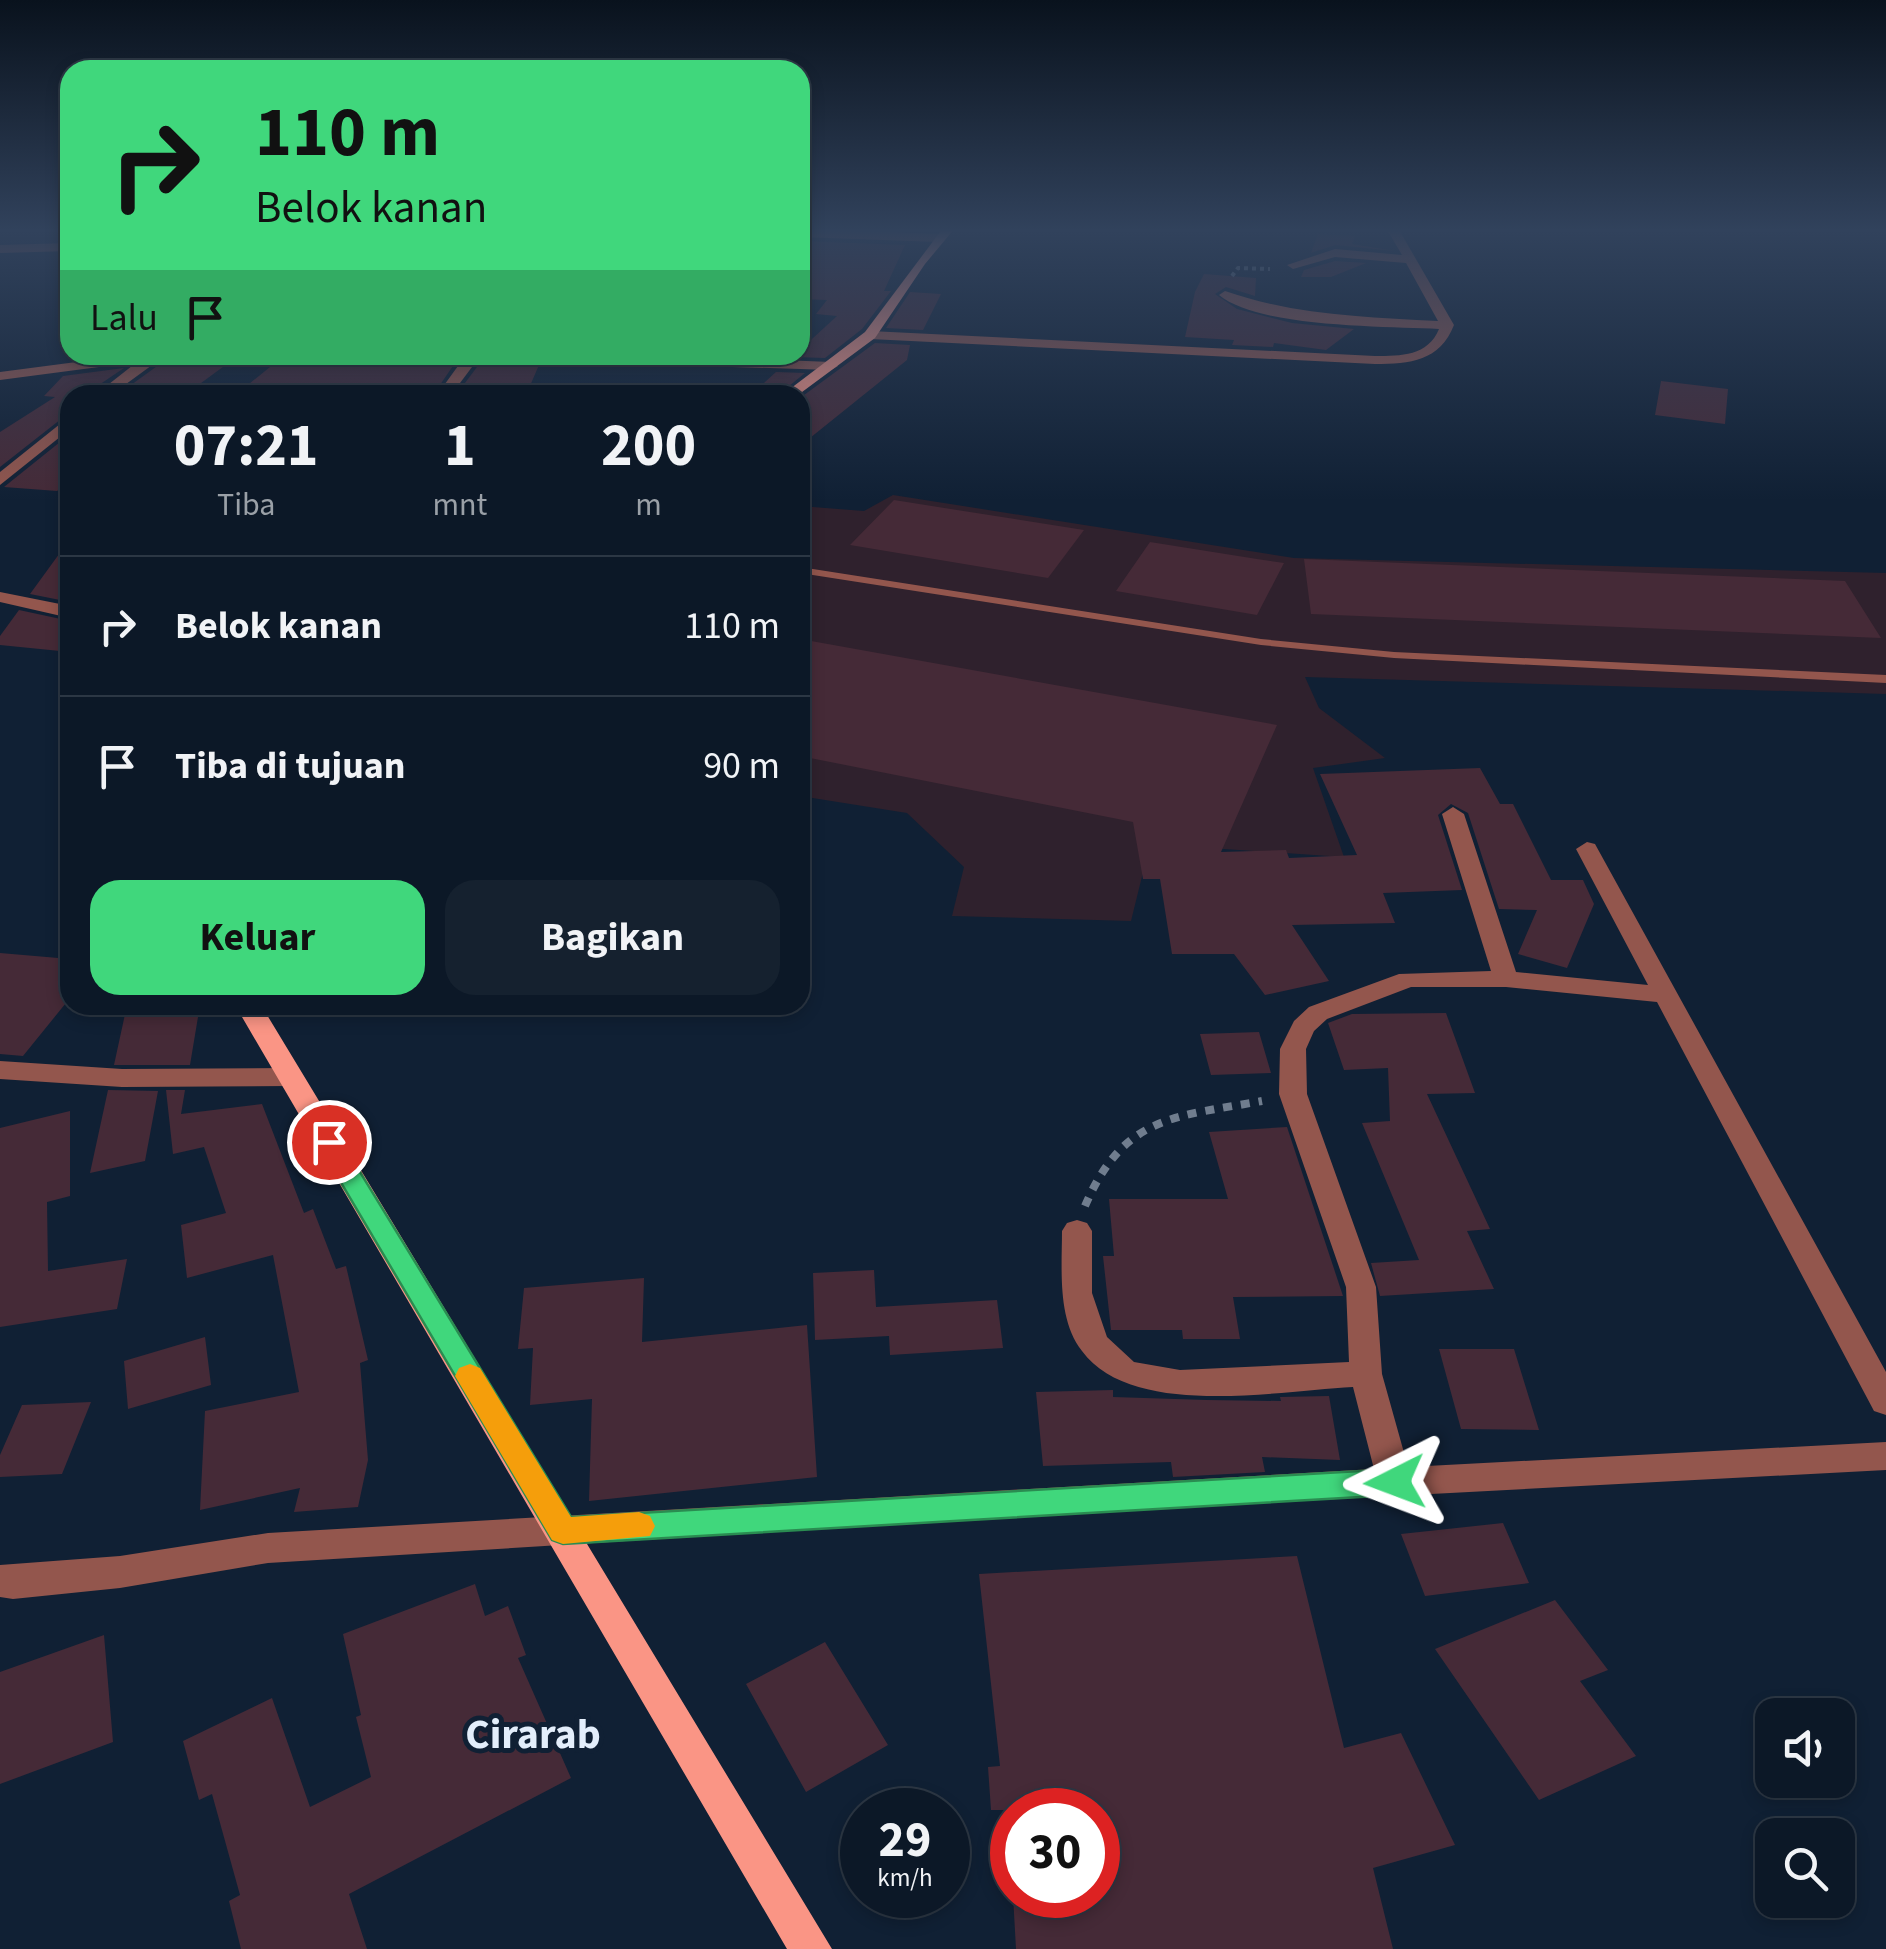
<!DOCTYPE html>
<html lang="id">
<head>
<meta charset="utf-8">
<style>
  body { margin:0; font-family:"Source Sans 3",sans-serif; background:#15212f; color:#f1f3f6; height:100vh; display:flex; flex-direction:column; font-size:38px; white-space:nowrap }
  * { box-sizing:border-box; margin:0 }
  p { font-size:32px; color:#9aa0a7 }
  .icon { flex:none; width:55px; height:55px; fill:none; stroke:currentColor; stroke-width:2; stroke-linecap:round; stroke-linejoin:round }
  .map { position:relative; flex:1; overflow:hidden }
  .details { position:absolute; left:60px; top:385px; width:750px; height:630px; display:flex; flex-direction:column; background:#0c1827; border-radius:30px; box-shadow:0 5px 15px #0003,0 0 0 2px #2c3744 }
  .details>* { flex:none }
  .top-card { position:absolute; left:60px; top:60px; width:750px; height:305px; border-radius:30px; box-shadow:0 5px 15px #0003,0 0 0 2px #2c3744; background:#40d77c; color:#111; overflow:hidden }
  .fabs { position:absolute; left:1755px; top:1698px; display:grid; gap:20px }
  .fabs a { display:grid; place-items:center; width:100px; height:100px; border-radius:20px; background:#0c1827; box-shadow:0 5px 15px #0003,0 0 0 2px #2c3744; font-size:50px }
  .speed { position:absolute; left:840px; top:1788px; display:flex; gap:20px; font-size:50px; font-weight:700; text-align:center }
  .speed>* { display:grid; place-content:center; width:130px; height:130px; border-radius:50%; background:#0c1827; box-shadow:0 5px 15px #0003,0 0 0 2px #2c3744; line-height:1 }
  .speed small { font-size:25px; font-weight:400 }
  .speed .limit { border:15px solid #d22; background:#fff; color:#111 }
  .pin { position:absolute; display:grid; place-items:center; width:85px; height:85px; color:#fff; margin:-42px; border:5px solid #fff; border-radius:50%; box-shadow:0 2px 10px #0007 }
  .me { position:absolute; width:110px; margin:-55px; rotate:267deg; stroke-linejoin:round; filter:drop-shadow(0 0 8px #0008) }
  .turn { display:flex; align-items:center; gap:35px; height:210px; padding:0 30px; font-size:45px }
  .turn .icon { width:130px; height:130px; stroke-width:2.5 }
  .turn b { display:block; font-size:70px; line-height:85px }
  .then { display:flex; align-items:center; height:95px; padding:0 30px; background:#0003; gap:20px; font-size:38px }
  .eta { display:flex; justify-content:space-evenly; align-items:center; height:170px; text-align:center }
  .eta b { font-size:60px; font-weight:700; line-height:70px }
  .button { display:flex; gap:20px; margin-top:auto; padding:20px 30px }
  .button a { flex:1; height:115px; border-radius:30px; background:#40d77c; color:#111; font-size:40px; font-weight:700; line-height:115px; text-align:center }
  .button a+a { background:#15212f; color:#f1f3f6 }
  ul { padding:0; list-style:none }
  li { display:flex; align-items:center; gap:30px; height:140px; padding:0 30px; border-top:2px solid #2c3744 }
  li div { flex:1 }
  li b { display:block; font-size:38px }
  li em { font-style:normal }
  .map>svg:first-child { display:block }
  .industrial { fill:#2f212d }
  .building { fill:#452a37 }
  .lines { fill:none; stroke-linecap:round; stroke-linejoin:round }
  .path-far1 { stroke:#707d8e; stroke-width:4; stroke-dasharray:4 4; stroke-linecap:butt }
  .path { stroke:#707d8e; stroke-width:8; stroke-dasharray:9 9; stroke-linecap:butt }
  .lane { fill:#93564d; fill-rule:evenodd }
  .street { fill:#93564d; fill-rule:evenodd }
  .primary { fill:#fa9585; fill-rule:evenodd }
  .route { fill:#40d77c; stroke:#2a8c51; stroke-width:2.5 }
  .slow { fill:#f59e0b }
  .labels { text-anchor:middle; stroke-width:10; stroke-linejoin:round; paint-order:stroke }
  .near-quarter-label { font-size:42px; font-weight:bold; fill:#e3eefb; stroke:#102034 }
</style>
</head>
<body>
<div class="map">
<svg width="1886" height="1949" viewBox="0 0 1886 1949">
  <rect width="100%" height="100%" fill="#102034"/>
  <!-- industrial -->
  <path class="industrial" d="M 893,495 L 1294,558 L 1886,573 L 1886,694 L 1305,677 L 1319,708 L 1385,758 L 1313,768 L 1344,857 L 1150,844 L 1131,921 L 952,916 L 964,867 L 907,813 L 800,796 L 800,506 L 864,511 Z"/>
  <!-- building -->
  <path class="building" d="M 1318,234 L 1355,236 L 1352,244 L 1395,251 L 1335,245 L 1311,253 Z
    M 800,241 L 905,245 L 884,291 L 891,291 L 862,329 L 825,358 L 793,357 L 800,355 L 800,350 L 837,316 L 816,314 L 827,300 L 800,299 Z
    M 1335,261 L 1366,263 L 1331,277 L 1301,277 L 1304,270 Z
    M 1204,274 L 1256,278 L 1255,296 L 1226,287 L 1215,294 L 1237,309 L 1292,323 L 1354,329 L 1326,350 L 1274,343 L 1273,347 L 1232,345 L 1234,340 L 1185,337 L 1195,292 Z
    M 910,292 L 941,294 L 923,330 L 886,328 Z
    M 875,343 L 910,345 L 907,360 L 800,446 L 800,398 Z
    M 275,363 L 455,363 L 433,395 L 244,388 Z
    M 480,363 L 489,363 L 539,365 L 526,395 L 456,395 Z
    M 160,364 L 227,364 L 186,394 L 124,390 Z
    M 124,368 L 84,395 L 70,395 L 70,412 L 0,467 L 0,432 L 55,397 L 44,396 L 63,376 Z
    M 776,372 L 805,373 L 778,395 L 753,393 Z
    M 1661,381 L 1728,389 L 1725,424 L 1655,415 Z
    M 70,434 L 70,481 L 57,491 L 4,487 Z
    M 894,500 L 957,510 L 1084,530 L 1048,578 L 850,545 Z
    M 70,539 L 70,602 L 30,594 Z
    M 1150,542 L 1257,559 L 1284,563 L 1257,615 L 1116,591 Z
    M 1304,559 L 1845,581 L 1881,638 L 1311,614 Z
    M 19,610 L 70,621 L 70,652 L 0,645 L 0,636 Z
    M 800,639 L 1277,725 L 1221,852 L 1286,850 L 1289,858 L 1357,855 L 1320,774 L 1480,768 L 1500,804 L 1513,804 L 1551,880 L 1583,880 L 1594,904 L 1567,968 L 1518,954 L 1537,910 L 1499,909 L 1468,813 L 1451,804 L 1438,815 L 1462,890 L 1383,893 L 1395,923 L 1292,925 L 1329,981 L 1265,995 L 1234,954 L 1172,954 L 1160,879 L 1143,879 L 1133,822 L 800,756 Z
    M 0,953 L 70,959 L 70,998 L 23,1056 L 0,1054 Z
    M 127,1005 L 200,1005 L 190,1065 L 114,1065 Z
    M 1446,1013 L 1475,1093 L 1427,1094 L 1490,1229 L 1467,1231 L 1494,1289 L 1380,1296 L 1371,1263 L 1419,1260 L 1362,1123 L 1390,1121 L 1388,1068 L 1344,1070 L 1328,1023 L 1352,1014 Z
    M 1259,1032 L 1271,1073 L 1211,1075 L 1200,1034 Z
    M 108,1090 L 158,1091 L 145,1161 L 90,1173 Z
    M 166,1090 L 185,1090 L 181,1114 L 262,1104 L 304,1213 L 313,1209 L 336,1269 L 346,1266 L 368,1360 L 360,1363 L 368,1460 L 358,1507 L 294,1512 L 300,1488 L 200,1510 L 205,1411 L 299,1392 L 273,1255 L 187,1278 L 181,1225 L 226,1213 L 204,1147 L 173,1154 Z
    M 70,1111 L 70,1196 L 47,1202 L 48,1271 L 127,1259 L 117,1309 L 0,1327 L 0,1128 Z
    M 1287,1127 L 1343,1296 L 1233,1297 L 1240,1339 L 1183,1339 L 1182,1330 L 1111,1330 L 1103,1256 L 1114,1256 L 1109,1199 L 1228,1199 L 1209,1132 Z
    M 874,1270 L 876,1307 L 997,1300 L 1003,1348 L 890,1355 L 889,1336 L 815,1340 L 813,1273 Z
    M 644,1278 L 642,1342 L 807,1325 L 817,1477 L 589,1501 L 592,1399 L 530,1405 L 533,1348 L 518,1349 L 524,1288 Z
    M 205,1337 L 211,1385 L 128,1409 L 124,1361 Z
    M 1439,1349 L 1514,1349 L 1539,1430 L 1461,1429 Z
    M 1113,1390 L 1113,1397 L 1207,1400 L 1281,1401 L 1280,1397 L 1329,1396 L 1340,1460 L 1262,1457 L 1265,1472 L 1173,1477 L 1171,1462 L 1043,1466 L 1036,1392 Z
    M 91,1402 L 62,1474 L 0,1477 L 0,1455 L 22,1405 Z
    M 1503,1523 L 1529,1583 L 1425,1596 L 1401,1534 Z
    M 1297,1556 L 1344,1748 L 1401,1733 L 1455,1845 L 1373,1868 L 1393,1949 L 1016,1949 L 1013,1895 L 1098,1895 L 1098,1810 L 991,1810 L 988,1767 L 1000,1766 L 979,1574 Z
    M 475,1584 L 485,1616 L 508,1606 L 526,1655 L 518,1658 L 571,1778 L 349,1894 L 367,1949 L 241,1949 L 229,1901 L 240,1895 L 212,1794 L 199,1800 L 183,1741 L 272,1698 L 310,1807 L 371,1777 L 356,1717 L 361,1715 L 343,1634 Z
    M 1555,1600 L 1608,1670 L 1580,1681 L 1636,1756 L 1539,1800 L 1435,1649 Z
    M 104,1635 L 113,1742 L 0,1784 L 0,1672 Z
    M 825,1642 L 888,1745 L 806,1792 L 746,1684 Z"/>
  <g class="lines">
    <!-- path-far1 -->
    <path class="path-far1" d="M 1232,276 L 1238,268 L 1270,269"/>
    <!-- path -->
    <path class="path" d="M 1085,1206 C 1124,1115 1174,1117 1262,1101"/>
    <!-- lane -->
    <path class="lane" d="M 800,567 L 1261,639 L 1394,652 L 1886,675 L 1886,683 L 1394,658 L 1261,645 L 800,573 Z"/>
    <!-- street -->
    <path class="street" d="M 1386,228 L 1398,228 L 1454,325 C 1440,361 1410,364 1375,364 L 870,339 L 863,335 L 870,331 L 1375,356 C 1401,356 1428,356 1439,329 C 1385,326 1259,328 1219,295 L 1225,291 C 1294,315 1365,317 1438,321 L 1406,263 L 1335,257 L 1293,269 L 1287,265 L 1335,249 L 1402,255 Z
      M 800,229 L 939,234 L 945,238 L 939,242 L 800,237 Z
      M 70,243 L 70,251 L 0,253 L 0,245 Z
      M 70,300 L 70,309 L 64,308 L 64,302 Z
      M 130,355 L 663,355 L 831,362 L 838,366 L 831,370 L 478,359 L 451,395 L 437,395 L 463,359 L 159,360 L 111,395 L 95,395 L 137,362 L 0,380 L 0,372 Z
      M 70,416 L 70,429 L 0,485 L 0,472 Z
      M 0,592 L 70,606 L 70,618 L 0,602 Z
      M 1453,807 L 1464,814 L 1516,972 L 1648,985 L 1576,849 L 1587,842 L 1595,844 L 1886,1372 L 1886,1415 L 1874,1411 L 1657,1002 L 1506,987 L 1411,987 L 1327,1019 L 1314,1031 L 1306,1049 L 1307,1094 L 1376,1287 L 1382,1374 L 1408,1467 L 1886,1442 L 1886,1470 L 1164,1508 L 268,1563 L 120,1588 L 13,1599 L 0,1597 L 0,1565 L 120,1556 L 268,1533 L 1374,1469 L 1353,1387 C 1277,1391 1132,1419 1082,1351 C 1057,1319 1062,1269 1062,1231 L 1067,1223 L 1077,1220 L 1087,1223 L 1092,1231 L 1092,1293 L 1107,1337 L 1134,1362 L 1180,1370 L 1349,1362 L 1346,1287 L 1279,1094 L 1280,1049 L 1294,1021 L 1309,1007 L 1399,974 L 1491,971 L 1442,814 Z
      M 0,1061 L 122,1069 L 290,1068 L 299,1071 L 303,1077 L 299,1083 L 290,1086 L 122,1087 L 0,1079 Z"/>
    <!-- primary -->
    <path class="primary" d="M 943,228 L 955,228 L 925,264 L 875,338 L 798,395 L 782,395 L 865,332 Z
      M 235,1005 L 261,1005 L 832,1949 L 787,1949 Z"/>
  </g>
  <!-- sky -->
  <linearGradient id="sky" x2="0" y2="1"><stop stop-color="#09121d"/><stop offset="0.46" stop-color="#31425c"/><stop offset="1" stop-color="#31425c" stop-opacity="0"/></linearGradient>
  <rect width="1886" height="501" fill="url(#sky)"/>
  <!-- route -->
  <path class="route" d="M 329,1133 L 338,1136 L 571,1517 L 1395,1469 L 1406,1473 L 1410,1482 L 1406,1491 L 1395,1495 L 563,1544 L 552,1540 L 317,1142 Z"/>
  <!-- slow -->
  <path class="slow" d="M 470,1364 L 480,1368 L 571,1517 L 639,1512 L 650,1516 L 655,1526 L 650,1536 L 563,1544 L 552,1540 L 455,1376 L 459,1368 Z"/>
  <g class="labels">
    <!-- near-quarter labels -->
    <g class="near-quarter-label">
      <text x="533" y="1748">Cirarab</text>
    </g>
  </g>
</svg>
<div class="fabs">
<a><svg class="icon" aria-label="sound" viewBox="0 0 24 24"><path d="M4 9h4l5-4v14l-5-4H4zM17 9q2 3 0 6"/></svg></a>
<a><svg class="icon" aria-label="search" viewBox="0 0 24 24"><circle cx="10" cy="10" r="6"/><path d="M15 15l6 6"/></svg></a>
</div>
<div class="speed"><div>29<small>km/h</small></div><div class="limit">30</div></div>
<div class="pin" style="left:329px;top:1142px;background:#d93025"><svg class="icon" aria-label="arrive" viewBox="0 0 24 24"><path d="M6 21V4h12l-3 4 3 4H6"/></svg></div>
<svg class="me" style="left:1395px;top:1482px" viewBox="-20 -20 40 40"><path d="M0-17L14 15 0 8-14 15z" fill="#40d77c" stroke="#fff" stroke-width="4"/></svg>
<div class="top-card">
<div class="turn"><svg class="icon" aria-label="right" viewBox="0 0 24 24"><path d="M7 20v-9h11M14 6l5 5-5 5"/></svg><div><b>110 m</b>Belok kanan</div></div>
<div class="then">Lalu<svg class="icon" aria-label="arrive" viewBox="0 0 24 24"><path d="M6 21V4h12l-3 4 3 4H6"/></svg></div>
</div>
<section class="details">
<div class="eta">
<div><b>07:21</b><p>Tiba</p></div>
<div><b>1</b><p>mnt</p></div>
<div><b>200</b><p>m</p></div>
</div>
<ul>
<li><svg class="icon" aria-label="right" viewBox="0 0 24 24"><path d="M7 20v-9h11M14 6l5 5-5 5"/></svg><div><b>Belok kanan</b></div><em>110 m</em></li>
<li><svg class="icon" aria-label="arrive" viewBox="0 0 24 24"><path d="M6 21V4h12l-3 4 3 4H6"/></svg><div><b>Tiba di tujuan</b></div><em>90 m</em></li>
</ul>
<div class="button"><a>Keluar</a><a>Bagikan</a></div>
</section>
</div>
</body>
</html>
